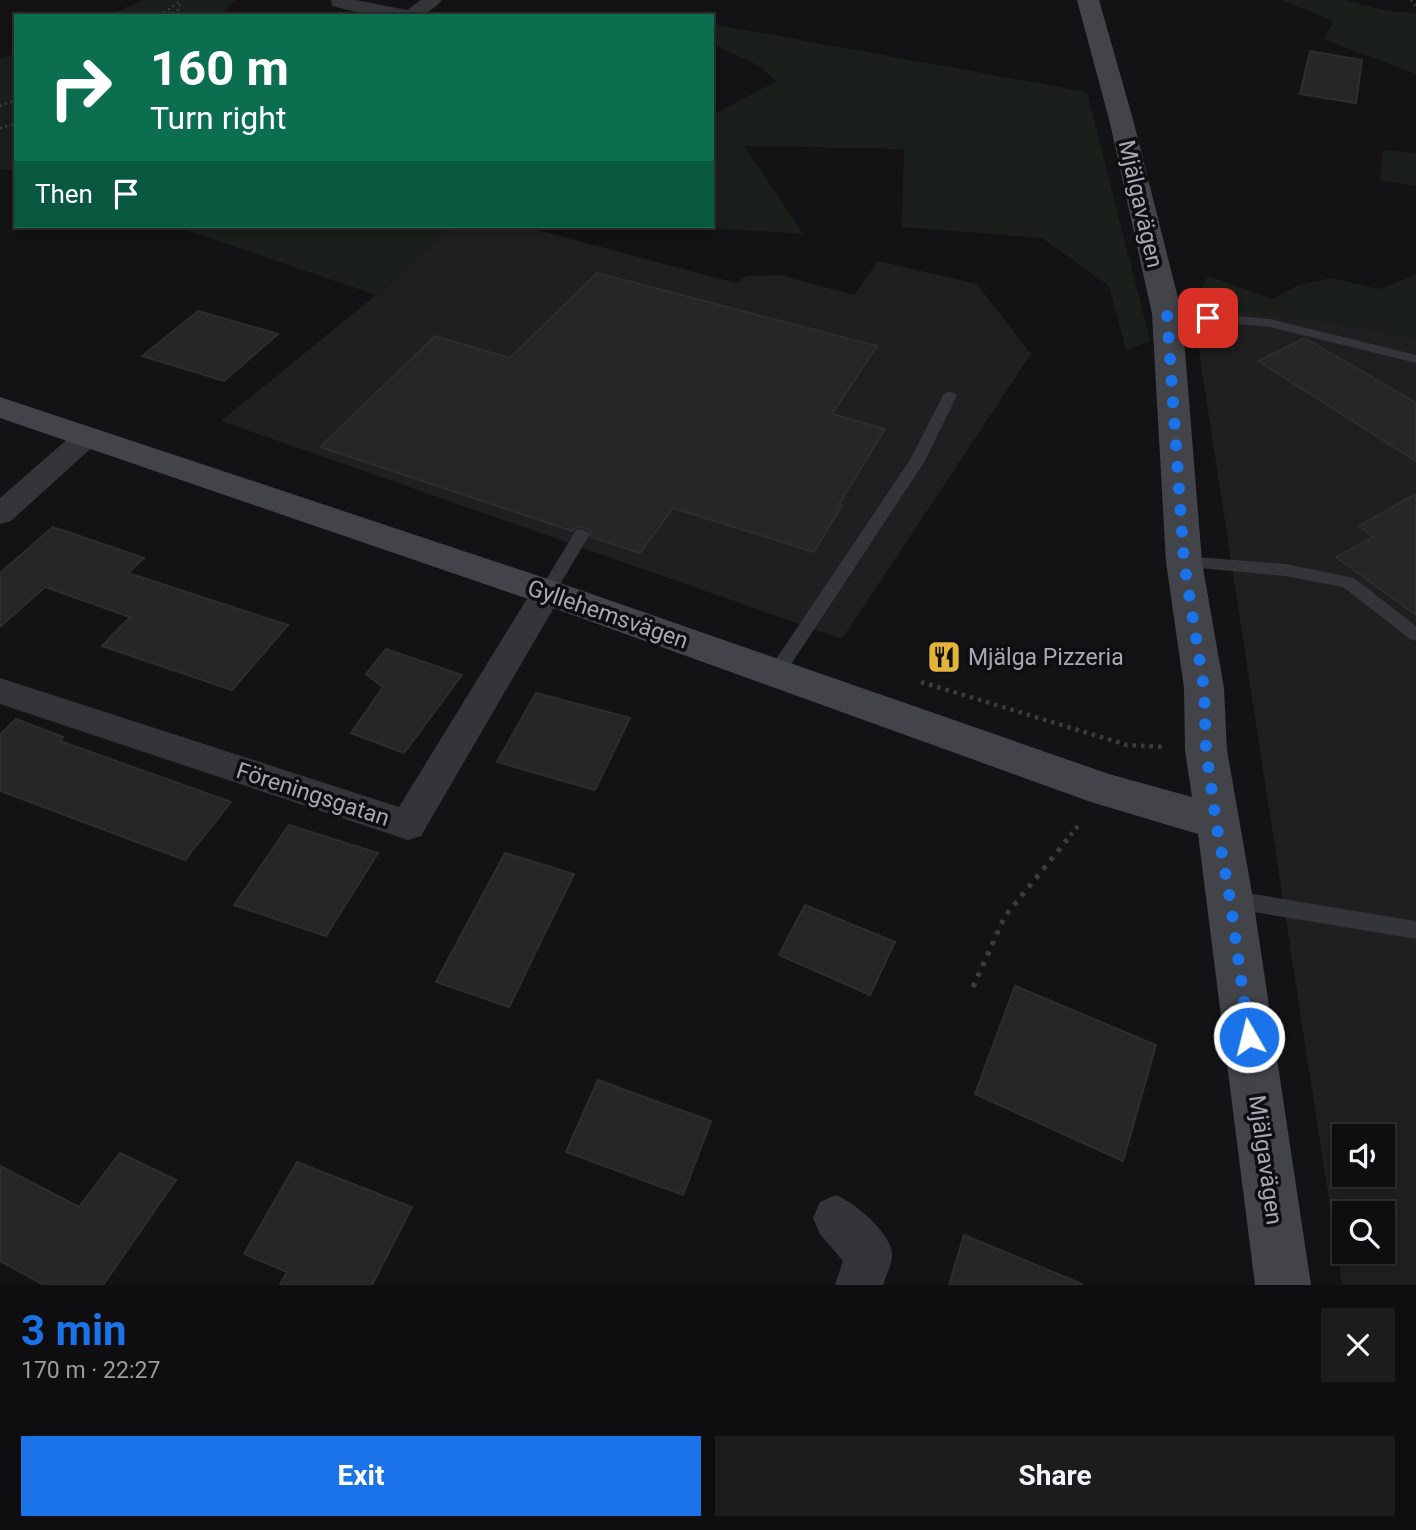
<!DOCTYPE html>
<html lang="en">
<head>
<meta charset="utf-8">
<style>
  body { margin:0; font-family:Roboto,sans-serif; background:#1c1c1e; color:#f1f3f6; height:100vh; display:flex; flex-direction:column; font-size:26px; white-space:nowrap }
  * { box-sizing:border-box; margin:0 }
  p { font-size:23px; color:#9b9c9f }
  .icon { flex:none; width:38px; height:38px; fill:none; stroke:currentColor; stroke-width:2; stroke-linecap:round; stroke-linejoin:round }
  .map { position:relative; height:1285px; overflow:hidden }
  .sheet { display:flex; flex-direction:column; background:#0e0e10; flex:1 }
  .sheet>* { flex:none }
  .top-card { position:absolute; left:14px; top:14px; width:700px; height:214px; border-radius:0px; box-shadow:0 4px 10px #0003,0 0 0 2px #2e2e30; background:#0b6e4f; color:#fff; overflow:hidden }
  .buttons { position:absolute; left:1332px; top:1124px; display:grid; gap:14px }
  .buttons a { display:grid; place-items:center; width:63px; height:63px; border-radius:0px; background:#0e0e10; box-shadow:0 4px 10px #0003,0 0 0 2px #2e2e30; font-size:35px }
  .pin { position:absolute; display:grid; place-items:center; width:60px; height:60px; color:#fff; margin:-30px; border-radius:14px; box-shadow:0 4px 10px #0006 }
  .me { position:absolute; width:77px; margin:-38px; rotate:352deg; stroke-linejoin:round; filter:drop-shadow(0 0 5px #0008) }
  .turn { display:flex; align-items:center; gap:24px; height:147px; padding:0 21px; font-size:32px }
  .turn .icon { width:91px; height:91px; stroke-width:2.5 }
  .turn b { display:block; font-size:49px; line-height:60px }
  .then { display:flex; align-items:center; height:66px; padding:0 21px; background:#0003; gap:14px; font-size:26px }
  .round { display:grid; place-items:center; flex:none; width:74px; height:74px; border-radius:0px; background:#1c1c1e }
  .headline { display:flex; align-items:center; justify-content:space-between; height:119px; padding:0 21px }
  h1 { font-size:42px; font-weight:700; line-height:52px; color:#1a73e8 }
  .primary-button { display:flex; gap:14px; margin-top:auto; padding:14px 21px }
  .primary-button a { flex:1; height:80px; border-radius:0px; background:#1a73e8; color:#fff; font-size:28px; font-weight:700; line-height:80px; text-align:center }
  .primary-button a+a { background:#1c1c1e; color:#f1f3f6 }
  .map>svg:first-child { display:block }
  .built { fill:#1f1f21; fill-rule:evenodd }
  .green { fill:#1a1f1b }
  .building { fill:#262628; stroke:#2d2d30; stroke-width:2 }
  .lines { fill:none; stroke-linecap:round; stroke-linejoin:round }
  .path-far2 { stroke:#3a3c40; stroke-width:2.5; stroke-dasharray:2 3.5; stroke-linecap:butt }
  .path-far1 { stroke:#3a3c40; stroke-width:4.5; stroke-dasharray:3.5 5; stroke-linecap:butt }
  .path { stroke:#3a3c40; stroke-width:5; stroke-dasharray:4.5 7; stroke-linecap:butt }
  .lane { fill:#343539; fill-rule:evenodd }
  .street { fill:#343539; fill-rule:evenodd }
  .secondary { fill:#434449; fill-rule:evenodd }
  .route { stroke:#1a73e8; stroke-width:12; stroke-dasharray:0 21.6 }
  .labels { text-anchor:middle; stroke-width:7; stroke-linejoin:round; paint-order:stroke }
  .street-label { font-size:23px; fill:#a6a9b4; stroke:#0e0e10 }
  .poi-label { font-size:23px; fill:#a6a9b4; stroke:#0e0e10; text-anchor:start }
</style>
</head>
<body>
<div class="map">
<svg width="1416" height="1285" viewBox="0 0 1416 1285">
  <rect width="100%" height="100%" fill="#131315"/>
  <!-- built -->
  <path class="built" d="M 454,226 L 522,226 L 736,283 L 746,276 L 780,275 L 854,295 L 878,261 L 977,284 L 1031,354 L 842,639 L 221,421 L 376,295 Z
    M 1192,306 L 1363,327 L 1416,339 L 1416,1285 L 1342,1285 ZM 1344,1136 L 1382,1136 L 1382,1174 L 1344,1174 ZM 1344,1213 L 1382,1213 L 1382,1251 L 1344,1251 Z"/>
  <!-- green -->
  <path class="green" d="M 144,0 L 235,0 L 219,16 L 105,16 Z
    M 1280,0 L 1345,0 L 1387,11 L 1416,13 L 1416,74 L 1323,39 L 1334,21 Z
    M 712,24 L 1087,92 L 1150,341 L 1126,350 L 1109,286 L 1042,238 L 902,227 L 904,149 L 744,146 L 803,234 L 679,226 L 712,226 L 712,115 L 777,81 L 759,66 L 712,44 Z
    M 16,53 L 16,171 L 0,169 L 0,59 Z
    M 1383,150 L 1416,153 L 1416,186 L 1380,180 Z
    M 174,226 L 454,226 L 376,295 Z
    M 1416,275 L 1416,339 L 1363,327 L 1192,306 L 1208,276 L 1273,299 L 1298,285 L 1332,278 L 1379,289 Z"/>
  <!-- building -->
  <path class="building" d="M 1310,51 L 1362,60 L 1356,103 L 1300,94 Z
    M 597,273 L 877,346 L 832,414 L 885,429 L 839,504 L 842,505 L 814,552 L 673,508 L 640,553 L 591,537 L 591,532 L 583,527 L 576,527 L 572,531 L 320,447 L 435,336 L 510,358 Z
    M 198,311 L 278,334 L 224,381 L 142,356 Z
    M 1305,338 L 1416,403 L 1416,461 L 1258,361 Z
    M 1416,494 L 1416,615 L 1336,557 L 1373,537 L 1359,526 Z
    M 53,527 L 144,558 L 128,573 L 288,625 L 232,690 L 102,646 L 130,617 L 45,587 L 0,627 L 0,573 Z
    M 386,649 L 462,675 L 404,753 L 351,733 L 383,687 L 366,674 Z
    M 536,693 L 630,718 L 595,790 L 497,762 Z
    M 16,719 L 63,737 L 60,741 L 231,802 L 185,860 L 0,791 L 0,735 Z
    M 289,825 L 378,853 L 326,936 L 234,905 Z
    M 505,853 L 574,874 L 509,1007 L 436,982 Z
    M 805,905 L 895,942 L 870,995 L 779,955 Z
    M 1015,986 L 1156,1045 L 1123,1161 L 975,1094 Z
    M 598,1080 L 711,1121 L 683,1195 L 566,1152 Z
    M 120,1153 L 176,1180 L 103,1285 L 44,1285 L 0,1261 L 0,1166 L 79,1207 Z
    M 297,1162 L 412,1207 L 372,1285 L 280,1285 L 287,1272 L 244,1254 Z
    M 964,1235 L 1082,1284 L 1082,1285 L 949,1285 Z"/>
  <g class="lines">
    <!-- path-far2 -->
    <path class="path-far2" d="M 1411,0 L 1416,7
      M 159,16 L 182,0
      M 175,16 L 182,1
      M 0,106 L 16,100
      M 0,128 L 16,124"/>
    <!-- path-far1 -->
    <path class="path-far1" d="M 921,682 L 1127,745 L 1165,747
      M 1065,842 L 1081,822"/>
    <!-- path -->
    <path class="path" d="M 973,987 L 1005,916 L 1067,840"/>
    <!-- lane -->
    <path class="lane" d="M 1167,310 L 1270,319 L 1416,355 L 1416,363 L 1270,327 L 1162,317 L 1160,314 Z
      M 950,391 L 957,395 L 925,461 L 782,678 L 770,678 L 767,673 L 770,668 L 910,460 L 943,395 Z
      M 582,529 L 590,534 L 553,596 L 541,596 L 539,592 L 541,588 L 576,530 Z
      M 1184,556 L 1285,564 L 1354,578 L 1416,626 L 1416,641 L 1410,639 L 1343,587 L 1285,576 L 1178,566 L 1176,562 Z
      M 1230,890 L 1416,921 L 1416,939 L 1230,908 L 1223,905 L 1220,899 L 1223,893 Z"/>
    <!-- street -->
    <path class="street" d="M 331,0 L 356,0 L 407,10 L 421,0 L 442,0 C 419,30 364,14 332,6 Z
      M 88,427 L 98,430 L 102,436 L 98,442 L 11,521 L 0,524 L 0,498 L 78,430 Z
      M 547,581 L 558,584 L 563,592 L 421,836 L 408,840 L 0,704 L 0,678 L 399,807 L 536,584 Z
      M 836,1195 C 854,1202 890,1232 892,1253 C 893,1262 886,1276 883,1285 L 835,1285 L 843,1261 L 820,1234 L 813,1218 L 820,1202 Z"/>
    <!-- secondary -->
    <path class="secondary" d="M 1077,0 L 1099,0 L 1134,123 L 1182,314 L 1202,562 L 1224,688 L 1227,750 L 1253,899 L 1311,1285 L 1255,1285 L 1198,834 L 1091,802 L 534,601 L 0,418 L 0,397 L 560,583 L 1109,774 L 1192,797 L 1185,750 L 1184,688 L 1166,562 L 1152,314 L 1110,123 Z"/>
  </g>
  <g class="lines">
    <!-- route -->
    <path class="route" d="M 1208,318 L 1167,314 L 1184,562 L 1204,688 L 1206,750 L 1216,822 L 1230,899 L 1249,1037"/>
  </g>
  <!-- icons -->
  <defs>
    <symbol id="restaurant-square" viewBox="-11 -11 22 22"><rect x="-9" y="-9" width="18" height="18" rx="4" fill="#e3b43c" stroke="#0e0e10"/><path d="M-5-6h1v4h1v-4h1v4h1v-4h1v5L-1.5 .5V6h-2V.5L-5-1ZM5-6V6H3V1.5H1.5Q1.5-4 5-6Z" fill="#111"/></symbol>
  </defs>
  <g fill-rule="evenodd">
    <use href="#restaurant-square" x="925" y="638" width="38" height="38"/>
  </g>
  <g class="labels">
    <!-- street labels -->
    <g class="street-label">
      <text transform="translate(1141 204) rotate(77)" y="8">Mjälgavägen</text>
      <text transform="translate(608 614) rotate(19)" y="8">Gyllehemsvägen</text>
      <text transform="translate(313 794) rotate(18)" y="8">Föreningsgatan</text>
      <text transform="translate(1266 1160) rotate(82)" y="8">Mjälgavägen</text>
    </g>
    <!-- poi labels -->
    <g class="poi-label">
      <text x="968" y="665">Mjälga Pizzeria</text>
    </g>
  </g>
</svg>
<div class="buttons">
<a><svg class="icon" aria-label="sound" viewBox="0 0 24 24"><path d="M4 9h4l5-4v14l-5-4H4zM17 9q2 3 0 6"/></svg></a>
<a><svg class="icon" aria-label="search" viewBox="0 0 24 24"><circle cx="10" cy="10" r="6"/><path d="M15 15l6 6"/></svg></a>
</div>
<div class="pin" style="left:1208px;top:318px;background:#d93025"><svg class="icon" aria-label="arrive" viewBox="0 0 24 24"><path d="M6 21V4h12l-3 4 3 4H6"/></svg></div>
<svg class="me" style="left:1249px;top:1037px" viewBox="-20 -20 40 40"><circle r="17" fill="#1a73e8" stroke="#fff" stroke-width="3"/><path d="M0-11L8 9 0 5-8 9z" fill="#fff"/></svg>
<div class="top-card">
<div class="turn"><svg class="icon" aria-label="right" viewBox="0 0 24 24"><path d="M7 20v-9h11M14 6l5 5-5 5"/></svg><div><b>160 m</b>Turn right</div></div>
<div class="then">Then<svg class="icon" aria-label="arrive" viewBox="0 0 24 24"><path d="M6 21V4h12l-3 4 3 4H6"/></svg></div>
</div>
</div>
<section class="sheet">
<div class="headline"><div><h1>3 min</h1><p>170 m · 22:27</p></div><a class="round"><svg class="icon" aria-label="close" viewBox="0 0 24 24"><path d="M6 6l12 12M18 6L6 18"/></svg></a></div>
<div class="primary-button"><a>Exit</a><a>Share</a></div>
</section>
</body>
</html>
